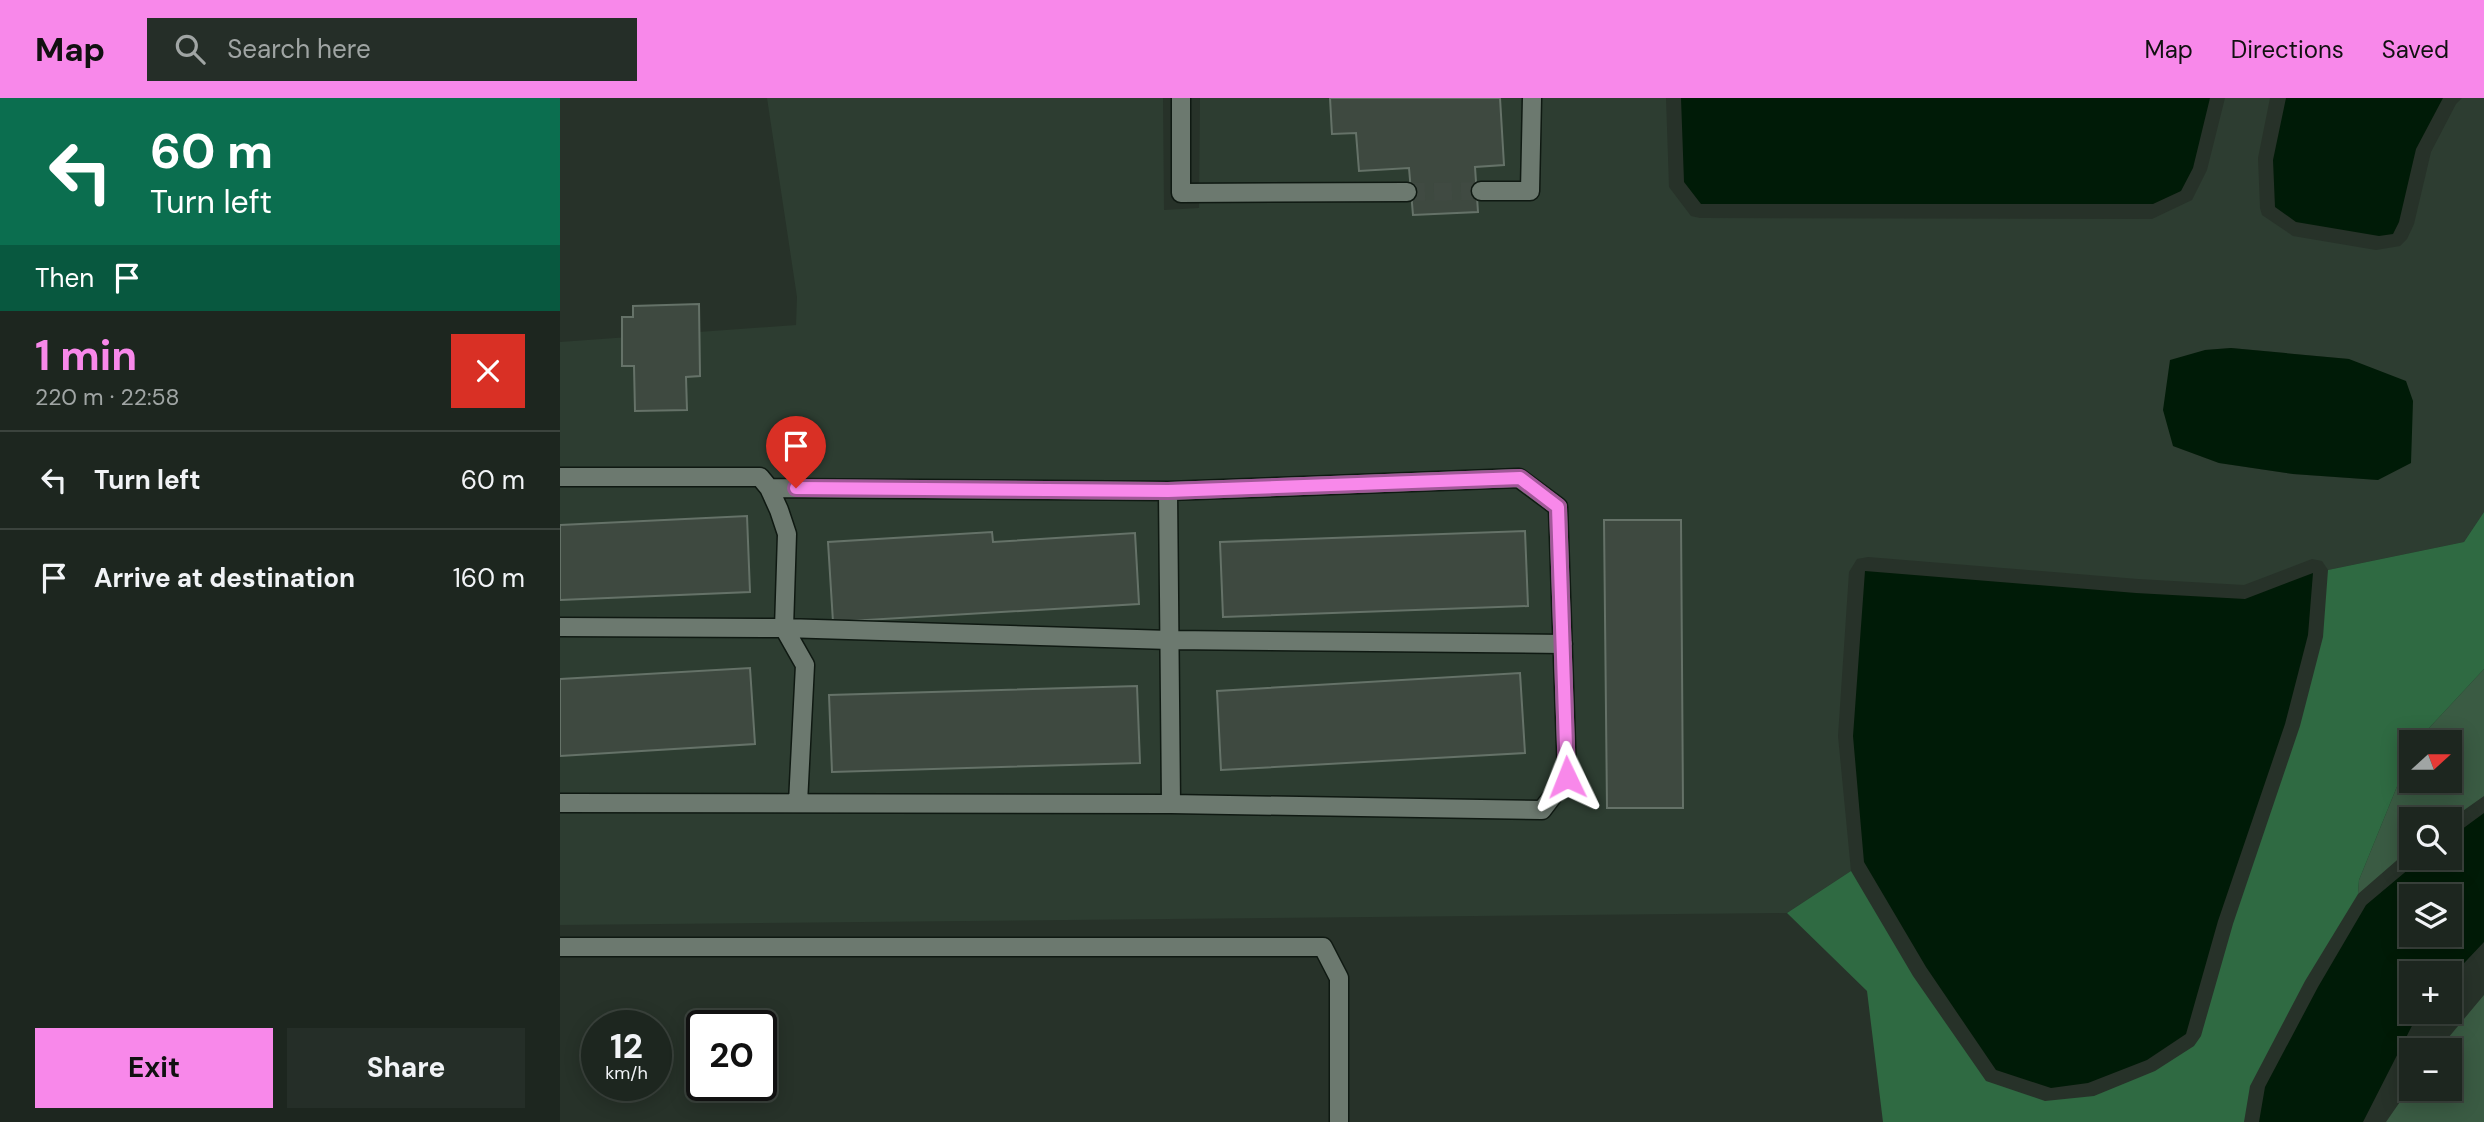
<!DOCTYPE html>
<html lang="en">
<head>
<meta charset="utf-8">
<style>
  body { margin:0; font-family:"DM Sans",sans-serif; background:#252e28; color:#f1f3f6; height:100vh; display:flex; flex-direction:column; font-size:26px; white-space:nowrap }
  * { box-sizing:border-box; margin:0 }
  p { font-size:23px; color:#a0a5a4 }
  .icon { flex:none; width:38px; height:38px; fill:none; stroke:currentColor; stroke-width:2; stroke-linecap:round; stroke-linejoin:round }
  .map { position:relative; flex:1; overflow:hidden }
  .sheet { display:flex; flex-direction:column; background:#1d261f; width:560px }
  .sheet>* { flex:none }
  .top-card { background:#0b6e4f; color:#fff; overflow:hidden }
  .needle { width:46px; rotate:69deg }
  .fabs { position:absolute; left:1839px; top:632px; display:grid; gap:14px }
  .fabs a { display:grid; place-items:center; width:63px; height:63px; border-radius:0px; background:#1d261f; box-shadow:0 4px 18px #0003,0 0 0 2px #3b433d; font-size:35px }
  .speed { position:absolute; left:21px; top:912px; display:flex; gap:14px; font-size:35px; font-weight:700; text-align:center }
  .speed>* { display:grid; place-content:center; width:91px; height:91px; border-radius:50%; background:#1d261f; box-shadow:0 4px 18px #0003,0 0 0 2px #3b433d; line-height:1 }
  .speed small { font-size:18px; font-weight:400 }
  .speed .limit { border:4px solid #111; border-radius:10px; background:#fff; color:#111 }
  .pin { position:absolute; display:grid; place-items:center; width:60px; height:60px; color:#fff; margin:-72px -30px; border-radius:50% 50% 50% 0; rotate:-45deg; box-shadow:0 0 7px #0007 }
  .pin .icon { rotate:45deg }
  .me { position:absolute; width:77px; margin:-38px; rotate:358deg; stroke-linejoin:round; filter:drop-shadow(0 0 5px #0008) }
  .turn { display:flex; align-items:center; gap:24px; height:147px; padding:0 35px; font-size:32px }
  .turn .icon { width:91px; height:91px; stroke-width:2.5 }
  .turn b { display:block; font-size:49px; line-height:60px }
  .then { display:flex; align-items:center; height:66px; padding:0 35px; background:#0003; gap:14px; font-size:26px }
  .round { display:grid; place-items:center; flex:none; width:74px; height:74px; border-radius:0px; background:#252e28 }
  .head { display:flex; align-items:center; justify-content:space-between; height:119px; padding:0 35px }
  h1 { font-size:42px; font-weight:700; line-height:52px; color:#f888ea }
  .primary-button { display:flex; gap:14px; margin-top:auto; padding:14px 35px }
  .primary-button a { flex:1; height:80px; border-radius:0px; background:#f888ea; color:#111; font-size:28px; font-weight:700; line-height:80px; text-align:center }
  .primary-button a+a { background:#252e28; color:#f1f3f6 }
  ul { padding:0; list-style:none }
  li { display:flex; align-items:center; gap:21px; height:98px; padding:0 35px; border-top:2px solid #3b433d }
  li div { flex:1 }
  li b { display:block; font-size:26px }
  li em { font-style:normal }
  header { display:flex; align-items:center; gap:42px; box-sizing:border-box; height:98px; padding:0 35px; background:#f888ea; color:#111 }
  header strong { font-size:33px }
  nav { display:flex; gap:38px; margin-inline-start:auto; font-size:24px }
  .search { width:490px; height:63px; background:#252e28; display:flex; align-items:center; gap:18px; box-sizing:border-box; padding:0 24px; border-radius:0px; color:#a0a5a4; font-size:26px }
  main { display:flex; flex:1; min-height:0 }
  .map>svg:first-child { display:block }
  .built { fill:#2d3d31; fill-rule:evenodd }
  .green { fill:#3a5b43 }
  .forest { fill:#2f6a42 }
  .water { fill:#001b07; fill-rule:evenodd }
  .building { fill:#3e4940; stroke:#657268; stroke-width:2 }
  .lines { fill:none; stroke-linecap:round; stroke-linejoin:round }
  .minor-tunnel { stroke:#404a42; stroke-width:18; stroke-dasharray:18 9; stroke-linecap:butt }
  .minor-casing { stroke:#0f1912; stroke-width:21 }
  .minor { stroke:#6c796f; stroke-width:18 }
  .route-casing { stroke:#a15898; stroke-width:18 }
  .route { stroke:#f888ea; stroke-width:12 }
</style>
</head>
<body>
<header>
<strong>Map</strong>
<div class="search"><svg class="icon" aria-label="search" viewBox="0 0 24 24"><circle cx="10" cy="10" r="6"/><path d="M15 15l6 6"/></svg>Search here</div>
<nav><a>Map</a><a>Directions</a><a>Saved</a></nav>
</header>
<main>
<section class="sheet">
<div class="top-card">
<div class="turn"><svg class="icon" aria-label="left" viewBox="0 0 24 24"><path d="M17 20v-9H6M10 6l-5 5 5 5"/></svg><div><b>60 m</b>Turn left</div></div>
<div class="then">Then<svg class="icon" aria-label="arrive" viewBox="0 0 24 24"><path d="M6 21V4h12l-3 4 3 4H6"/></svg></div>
</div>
<div class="head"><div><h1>1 min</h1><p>220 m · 22:58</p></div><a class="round" style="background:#d93025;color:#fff"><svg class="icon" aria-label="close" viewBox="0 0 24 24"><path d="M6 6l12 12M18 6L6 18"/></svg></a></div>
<ul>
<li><svg class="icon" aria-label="left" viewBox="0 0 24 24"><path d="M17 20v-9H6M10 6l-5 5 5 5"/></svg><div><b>Turn left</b></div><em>60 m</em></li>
<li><svg class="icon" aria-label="arrive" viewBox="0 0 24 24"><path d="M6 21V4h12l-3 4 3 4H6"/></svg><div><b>Arrive at destination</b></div><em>160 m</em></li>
</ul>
<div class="primary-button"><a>Exit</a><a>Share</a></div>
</section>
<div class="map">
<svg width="1924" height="1024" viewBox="0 0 1924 1024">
  <rect width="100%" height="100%" fill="#273229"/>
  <!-- built -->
  <path class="built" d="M 207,0 L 603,0 L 604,112 L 639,110 L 640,0 L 1106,0 L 1109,89 L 1131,118 L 1140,120 L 1592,121 L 1632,102 L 1647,72 L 1665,0 L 1710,0 L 1698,60 L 1700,110 L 1702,117 L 1733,138 L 1816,152 L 1840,148 L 1847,141 L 1854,126 L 1871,54 L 1896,6 L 1902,0 L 1924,0 L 1924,414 L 1904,444 L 1768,472 L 1762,463 L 1752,461 L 1684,487 L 1578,481 L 1308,459 L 1297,461 L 1289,474 L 1278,638 L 1291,773 L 1227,815 L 0,827 L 0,244 L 236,227 L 237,199 ZM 1671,250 L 1789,261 L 1818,382 L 1733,376 L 1659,365 L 1613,348 L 1645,252 Z"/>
  <!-- green -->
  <path class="green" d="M 1924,571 L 1924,698 L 1890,722 L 1852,721 L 1851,750 L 1798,796 L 1799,782 L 1851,654 L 1852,682 L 1890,682 L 1890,644 L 1856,644 Z
    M 1924,897 L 1924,1024 L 1826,1024 L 1851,988 L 1852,990 L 1890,990 L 1890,952 L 1878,952 Z"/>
  <!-- forest -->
  <path class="forest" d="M 1924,414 L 1924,571 L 1856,644 L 1852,644 L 1851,654 L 1799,782 L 1798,796 L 1745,883 L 1690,988 L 1684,1024 L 1323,1024 L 1307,893 L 1227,815 L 1291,773 L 1353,878 L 1426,983 L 1485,1003 L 1534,998 L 1595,973 L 1634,948 L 1641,938 L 1673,826 L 1740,628 L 1763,539 L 1768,472 L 1904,444 Z"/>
  <!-- water -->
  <path class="water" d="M 1121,0 L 1650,0 L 1633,70 L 1621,93 L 1593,106 L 1141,106 L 1124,84 Z
    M 1726,0 L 1883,0 L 1856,51 L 1839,124 L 1833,136 L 1819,138 L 1736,124 L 1715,109 L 1713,62 Z
    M 1671,250 L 1789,261 L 1846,283 L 1853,303 L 1851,365 L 1818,382 L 1733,376 L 1659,365 L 1613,348 L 1603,312 L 1610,262 L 1645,252 Z
    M 1305,473 L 1576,495 L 1685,501 L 1753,475 L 1748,537 L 1725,626 L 1658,823 L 1626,936 L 1587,962 L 1528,985 L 1491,990 L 1436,972 L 1366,869 L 1304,764 L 1293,638 Z
    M 1924,715 L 1924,844 L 1890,880 L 1890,875 L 1852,875 L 1852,914 L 1859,914 L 1803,1024 L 1699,1024 L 1705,989 L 1758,889 L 1806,807 L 1862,760 L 1890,760 L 1890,740 ZM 1890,798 L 1890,836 L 1852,836 L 1852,798 Z"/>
  <!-- building -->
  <path class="building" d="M 770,0 L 940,0 L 944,67 L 915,69 L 918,114 L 853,117 L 849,70 L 799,73 L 796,35 L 772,36 Z
    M 139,206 L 140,278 L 126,279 L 127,312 L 75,313 L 74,268 L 62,268 L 62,219 L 73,219 L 73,208 Z
    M 187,418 L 190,494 L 0,502 L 0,427 Z
    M 1044,422 L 1121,422 L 1123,710 L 1047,710 Z
    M 965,433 L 968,508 L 663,519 L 660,444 Z
    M 432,434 L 433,444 L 575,435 L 579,506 L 273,524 L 268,444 Z
    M 190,570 L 195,646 L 0,658 L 0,581 Z
    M 960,575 L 965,655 L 661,672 L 657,593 Z
    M 577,588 L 580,665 L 272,674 L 269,597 Z"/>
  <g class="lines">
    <!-- minor-tunnel -->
    <path class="minor-tunnel" d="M 847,94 L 921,93"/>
    <defs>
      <path id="minor" d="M 621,0 L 621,95 L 847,94
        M 921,93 L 970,93 L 972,0
        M 0,379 L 200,379 L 209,390 L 219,412 L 227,436 L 224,530 L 245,567 L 238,705
        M 608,393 L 959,380 L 998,409 L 1007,679 L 982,712 L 611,706
        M 0,529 L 224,530 L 609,542 L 1003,546
        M 0,705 L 611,706 L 608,393 L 209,390
        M 0,849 L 763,849 L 779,880 L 779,1024"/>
    </defs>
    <!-- minor casing -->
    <use href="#minor" class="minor-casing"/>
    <!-- minor -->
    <use href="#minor" class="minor"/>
  </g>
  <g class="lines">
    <defs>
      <path id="route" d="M 236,390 L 608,393 L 960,380 L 998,409 L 1007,679"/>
    </defs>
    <!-- route casing -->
    <use href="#route" class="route-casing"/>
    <!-- route -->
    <use href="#route" class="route"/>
  </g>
</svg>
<div class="fabs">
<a><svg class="needle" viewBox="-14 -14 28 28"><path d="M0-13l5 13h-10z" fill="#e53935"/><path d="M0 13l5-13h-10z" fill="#a0a5a4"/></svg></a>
<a><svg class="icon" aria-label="search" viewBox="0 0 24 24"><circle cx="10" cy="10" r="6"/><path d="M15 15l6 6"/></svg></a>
<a><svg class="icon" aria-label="layers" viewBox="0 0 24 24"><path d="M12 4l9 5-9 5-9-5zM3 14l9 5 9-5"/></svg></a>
<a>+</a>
<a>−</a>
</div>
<div class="speed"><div>12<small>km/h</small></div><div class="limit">20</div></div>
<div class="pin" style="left:236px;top:390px;background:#d93025"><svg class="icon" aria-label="arrive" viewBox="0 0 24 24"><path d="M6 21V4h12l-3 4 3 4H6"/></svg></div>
<svg class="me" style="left:1007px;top:679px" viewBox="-20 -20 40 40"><path d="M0-17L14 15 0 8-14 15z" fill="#f888ea" stroke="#fff" stroke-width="4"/></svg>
</div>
</main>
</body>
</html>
